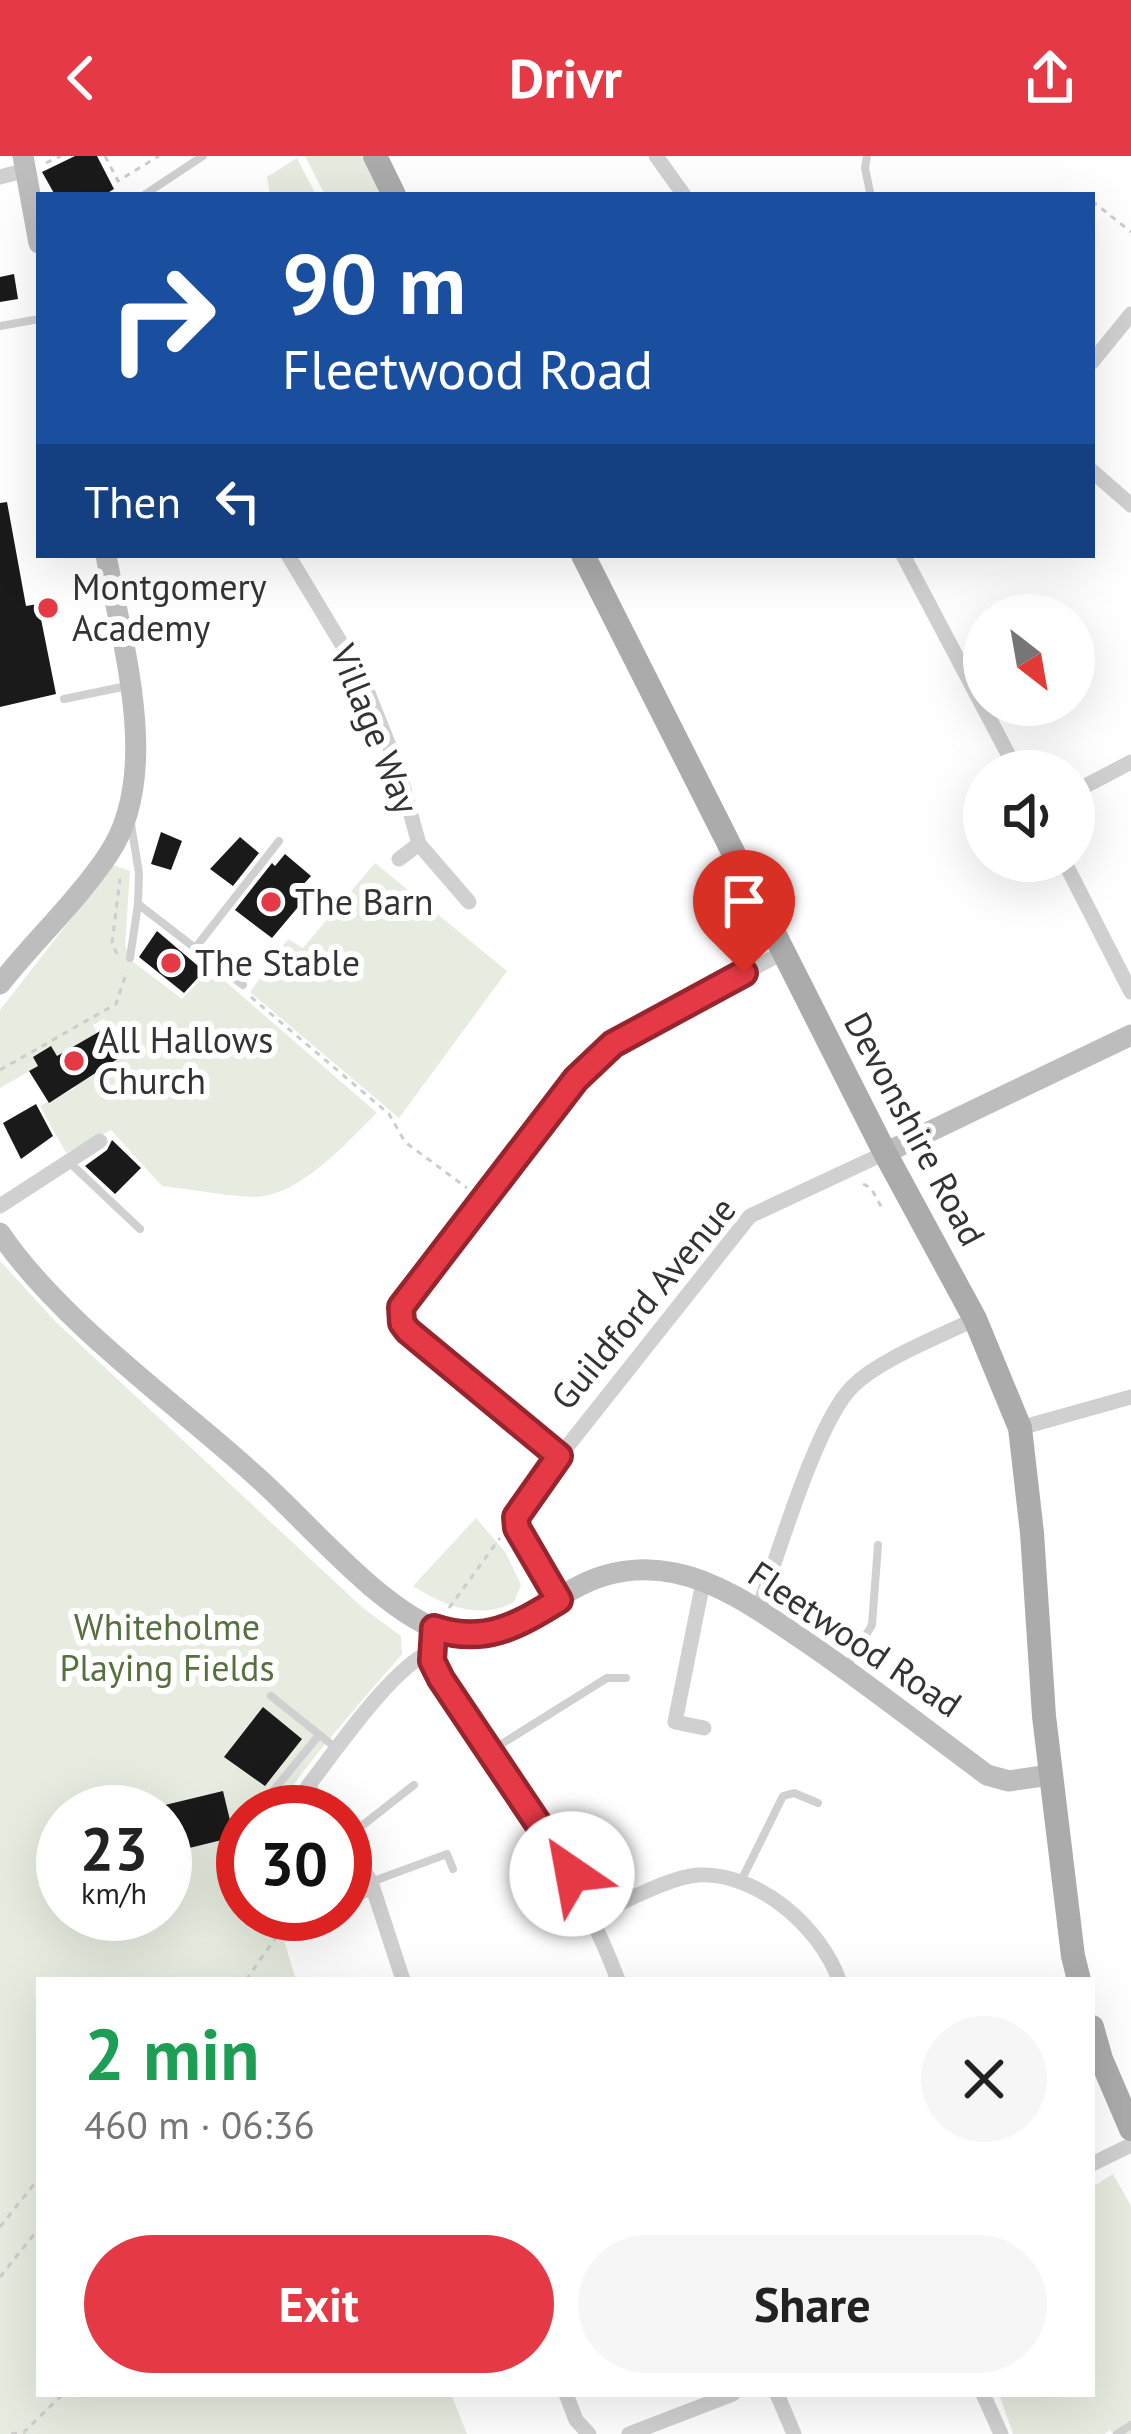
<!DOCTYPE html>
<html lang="en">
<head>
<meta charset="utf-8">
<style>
  body { margin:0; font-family:"PT Sans",sans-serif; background:#f6f6f6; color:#222; height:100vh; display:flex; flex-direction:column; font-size:45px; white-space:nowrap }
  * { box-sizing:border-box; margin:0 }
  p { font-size:39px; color:#767676 }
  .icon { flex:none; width:66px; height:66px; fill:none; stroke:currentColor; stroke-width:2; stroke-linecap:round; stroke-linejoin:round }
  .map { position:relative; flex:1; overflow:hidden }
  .sheet { position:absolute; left:36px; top:1821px; width:1059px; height:420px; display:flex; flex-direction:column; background:#fff; border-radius:0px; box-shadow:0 12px 48px #0002 }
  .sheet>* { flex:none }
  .hud { position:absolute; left:36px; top:36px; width:1059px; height:366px; border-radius:0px; box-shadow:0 12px 48px #0002; background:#1a4fa0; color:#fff; overflow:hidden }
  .needle { width:78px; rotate:149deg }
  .fabs { position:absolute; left:963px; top:438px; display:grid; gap:24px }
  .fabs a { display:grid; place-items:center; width:132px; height:132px; border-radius:50%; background:#fff; box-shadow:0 12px 48px #0002; font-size:60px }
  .speed { position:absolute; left:36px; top:1629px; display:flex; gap:24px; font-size:60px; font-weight:700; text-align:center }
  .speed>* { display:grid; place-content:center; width:156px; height:156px; border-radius:50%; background:#fff; box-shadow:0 12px 48px #0002; line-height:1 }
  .speed small { font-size:30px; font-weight:400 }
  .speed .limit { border:18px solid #d22; background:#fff; color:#111 }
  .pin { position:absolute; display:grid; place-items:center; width:102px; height:102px; color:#fff; margin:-123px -51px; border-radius:50% 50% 50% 0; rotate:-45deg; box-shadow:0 0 12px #0007 }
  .pin .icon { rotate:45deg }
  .me { position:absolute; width:132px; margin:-66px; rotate:327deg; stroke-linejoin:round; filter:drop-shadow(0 0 9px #0008) }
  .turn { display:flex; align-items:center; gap:42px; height:252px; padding:0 48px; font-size:54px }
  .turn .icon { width:156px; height:156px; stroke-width:2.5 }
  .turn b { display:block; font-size:84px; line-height:102px }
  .then { display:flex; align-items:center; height:114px; padding:0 48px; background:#0003; gap:24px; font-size:45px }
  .round { display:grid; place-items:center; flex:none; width:126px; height:126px; border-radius:63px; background:#f6f6f6 }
  .overview { display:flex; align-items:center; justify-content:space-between; height:204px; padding:0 48px }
  h1 { font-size:72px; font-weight:700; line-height:90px; color:#1e9e55 }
  .primary-button { display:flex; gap:24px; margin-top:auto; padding:24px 48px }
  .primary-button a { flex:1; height:138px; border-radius:72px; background:#e63946; color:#fff; font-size:48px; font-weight:700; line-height:138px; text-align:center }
  .primary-button a+a { background:#f6f6f6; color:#222 }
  header { display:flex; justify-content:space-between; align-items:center; height:156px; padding:0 48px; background:#e63946; color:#fff; font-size:54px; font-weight:700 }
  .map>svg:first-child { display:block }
  .green { fill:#e6ecdf; fill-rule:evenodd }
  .building { fill:#1a1a1a }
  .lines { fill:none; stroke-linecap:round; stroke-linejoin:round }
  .path { stroke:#cdcdcd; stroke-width:3; stroke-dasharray:6 6; stroke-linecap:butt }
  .lane { stroke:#d0d0d0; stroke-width:8 }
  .street { stroke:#d0d0d0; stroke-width:15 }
  .secondary { stroke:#bdbdbd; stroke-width:21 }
  .primary { stroke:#ababab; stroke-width:24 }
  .route-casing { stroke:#96252e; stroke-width:30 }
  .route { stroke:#e63946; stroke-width:21 }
  .poi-dot { fill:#e63946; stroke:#fff; stroke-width:4.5 }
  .labels { text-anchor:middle; stroke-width:12; stroke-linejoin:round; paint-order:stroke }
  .poi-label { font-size:36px; fill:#333; stroke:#fff; text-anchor:start }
  .street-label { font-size:36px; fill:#333; stroke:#fff }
  .park-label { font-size:36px; fill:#56703f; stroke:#fff }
</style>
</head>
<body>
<header><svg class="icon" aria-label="back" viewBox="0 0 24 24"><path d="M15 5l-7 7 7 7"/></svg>Drivr<svg class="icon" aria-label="share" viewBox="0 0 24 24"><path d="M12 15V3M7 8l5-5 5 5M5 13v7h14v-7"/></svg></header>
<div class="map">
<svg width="1131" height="2278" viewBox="0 0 1131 2278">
  <rect width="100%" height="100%" fill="#fff"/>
  <!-- green -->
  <path class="green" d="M 305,0 L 362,0 L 381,39 L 325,39 Z
    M 297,2 L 316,39 L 270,39 L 267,21 Z
    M 375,707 L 507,815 L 399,962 L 250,836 L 288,783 L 303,792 Z
    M 113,709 L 130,715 L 125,790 L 132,805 L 182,843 L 211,813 L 377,957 C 346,986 309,1031 265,1040 C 246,1044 185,1032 162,1030 L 111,974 L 66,997 L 40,950 L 75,932 L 73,928 L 126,878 L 120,868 L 110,873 L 104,863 L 93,869 L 97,877 L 57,900 L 51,891 L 38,910 L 0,932 L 0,854 Z
    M 0,1105 L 57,1167 L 363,1452 L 401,1480 L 402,1498 C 381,1523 281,1635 278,1656 L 243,1656 L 243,1758 L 280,1758 L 282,1778 L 296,1824 L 39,1824 L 39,2238 L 451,2238 L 467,2278 L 0,2278 ZM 63,1656 L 165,1656 L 165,1758 L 63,1758 Z
    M 476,1362 L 506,1397 L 521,1429 L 514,1446 C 479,1465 443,1449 413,1430 Z
    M 1113,2018 L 1131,2050 L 1131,2278 L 1113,2278 L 1110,2274 L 1104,2278 L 1013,2278 L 999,2238 L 1092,2238 L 1092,2031 Z"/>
  <!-- building -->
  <path class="building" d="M 75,0 L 97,0 L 114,33 L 104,39 L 55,39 L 42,16 Z
    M 14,118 L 18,143 L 0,146 L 0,121 Z
    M 7,346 L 26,450 L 38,448 L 56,538 L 0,551 L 0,347 Z
    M 161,676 L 182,685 L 171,714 L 151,708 Z
    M 240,681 L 259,697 L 233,730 L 210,713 Z
    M 285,698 L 311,720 L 301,731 L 309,738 L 272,782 L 235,754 L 272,707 L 275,710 Z
    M 157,775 L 204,815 L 184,837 L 139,801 Z
    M 109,870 L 125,898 L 49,947 L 29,915 L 38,910 L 33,901 L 51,890 L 57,900 Z
    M 36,948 L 53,980 L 21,1003 L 3,967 Z
    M 112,984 L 141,1012 L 115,1038 L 85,1010 L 107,994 Z
    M 263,1551 L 302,1583 L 265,1630 L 224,1601 Z
    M 223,1635 L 234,1681 L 165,1698 L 165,1649 Z"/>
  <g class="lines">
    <!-- path -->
    <path class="path" d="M 105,0 L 118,25 L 159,0
      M 46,7 L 61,0
      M 1083,38 L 1085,39
      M 1092,45 L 1131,76
      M 117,798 L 112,787 L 120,723
      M 251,841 L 389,958 L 405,986 L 467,1032
      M 0,914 L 116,848 L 127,815
      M 926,1000 L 936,1026
      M 863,1028 L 871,1032 L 883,1054
      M 449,1452 L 500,1382
      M 246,1824 L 277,1780 L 281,1758
      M 0,2071 L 39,2022
      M 0,2121 L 39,2072
      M 11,2278 L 24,2276 L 63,2238"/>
    <!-- lane -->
    <path class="lane" d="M 867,0 L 865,12 L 870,36
      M 144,39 L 203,0
      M 0,170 L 39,163
      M 64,543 L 127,530
      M 131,668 L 139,717 L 138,748 L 243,829
      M 196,791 L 279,685
      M 130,802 L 138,748
      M 70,1007 L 140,1073
      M 846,1512 L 872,1469 L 878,1389
      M 271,1540 L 336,1592
      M 492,1594 L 607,1522 L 626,1522
      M 273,1635 L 319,1579
      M 272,1656 L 308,1630
      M 345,1683 L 414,1629
      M 371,1726 L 447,1698 L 453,1713
      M 740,1727 L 783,1640 L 794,1637 L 818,1647
      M 345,1746 L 373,1735
      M 311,1760 L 317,1758
      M 1117,2278 L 1131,2269"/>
    <!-- street -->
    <path class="street" d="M 656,0 L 684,39
      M 0,21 L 26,14
      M 1092,206 L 1131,158
      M 1092,315 L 1131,349
      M 288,399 L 362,522 L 398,612 L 419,688 L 469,746
      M 903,399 L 1017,615
      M 1074,636 L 1131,606
      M 399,703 L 419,688
      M 1064,705 L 1131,836
      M 0,1050 L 100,985
      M 1020,1272 L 1131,1241
      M 559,1300 L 408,1175 L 402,1167 L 401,1151 L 576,923 L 613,888 L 784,796
      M 703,1426 L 675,1566 L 704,1572
      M 559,1444 L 517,1372 L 516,1361 L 524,1345 L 750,1060 L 885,997
      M 758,1454 C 778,1400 816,1267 852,1231 C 880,1203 939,1181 975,1163
      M 434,1471 L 432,1505 L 441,1523 C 509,1620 576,1713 618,1824
      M 326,1656 L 308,1630 C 337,1593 391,1513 431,1495
      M 345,1684 L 371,1726 L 403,1824
      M 594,1759 C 621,1748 669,1721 698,1719 C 758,1716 820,1771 839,1824
      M 1092,2008 L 1131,1989
      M 566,2238 L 576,2264 L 589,2278
      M 777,2238 L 794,2278
      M 983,2238 L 1001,2278
      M 629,2278 L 733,2238"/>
    <!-- secondary -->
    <path class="secondary" d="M 23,0 L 39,87
      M 0,828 C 34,785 77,745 108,699 C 163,618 122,489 106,399
      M 885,997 L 1131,879
      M 0,1077 C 60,1166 177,1248 257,1321 C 305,1363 386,1461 446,1476 C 517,1493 543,1439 603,1420 C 626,1413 652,1412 675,1417 C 719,1426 759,1454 796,1479 C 862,1523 923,1572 987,1619 L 1009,1625 L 1050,1619"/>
    <!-- primary -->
    <path class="primary" d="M 375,0 L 394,39
      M 583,399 L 885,997 L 975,1163 L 1020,1272 L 1032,1377 L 1044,1560 L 1073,1800 L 1079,1824
      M 1092,1871 L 1101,1903 L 1131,1973"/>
  </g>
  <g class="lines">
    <defs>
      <path id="route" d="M 572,1718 L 441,1523 L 432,1505 L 434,1472 C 484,1489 517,1470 559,1444 L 517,1372 L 516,1361 L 559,1300 L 408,1175 L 402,1167 L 401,1151 L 576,923 L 613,888 L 744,817"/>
    </defs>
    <!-- route casing -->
    <use href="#route" class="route-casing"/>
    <!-- route -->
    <use href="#route" class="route"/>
  </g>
  <!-- markers -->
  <g class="poi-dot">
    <circle cx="48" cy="452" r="12"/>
    <circle cx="271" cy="746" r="12"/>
    <circle cx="171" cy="807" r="12"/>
    <circle cx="74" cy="905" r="12"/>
  </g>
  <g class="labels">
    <!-- poi labels -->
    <g class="poi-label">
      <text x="72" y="444">Montgomery<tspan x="72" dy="41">Academy</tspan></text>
      <text x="295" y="759">The Barn</text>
      <text x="195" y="820">The Stable</text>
      <text x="98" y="897">All Hallows<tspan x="98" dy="41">Church</tspan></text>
    </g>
    <!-- street labels -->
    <g class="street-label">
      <text transform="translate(375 573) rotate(68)" y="13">Village Way</text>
      <text transform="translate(915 973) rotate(62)" y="13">Devonshire Road</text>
      <text transform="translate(643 1147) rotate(-50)" y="13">Guildford Avenue</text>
      <text transform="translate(855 1483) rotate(34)" y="13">Fleetwood Road</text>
    </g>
    <!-- park labels -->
    <g class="park-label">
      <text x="167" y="1484">Whiteholme<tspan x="167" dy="41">Playing Fields</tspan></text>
    </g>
  </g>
</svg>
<div class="fabs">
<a><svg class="needle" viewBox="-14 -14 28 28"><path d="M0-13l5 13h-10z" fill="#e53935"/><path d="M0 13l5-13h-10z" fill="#767676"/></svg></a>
<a><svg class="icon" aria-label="sound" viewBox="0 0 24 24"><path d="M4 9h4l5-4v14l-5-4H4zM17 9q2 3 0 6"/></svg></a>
</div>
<div class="speed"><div>23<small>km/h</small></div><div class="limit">30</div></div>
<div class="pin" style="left:744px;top:817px;background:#d93025"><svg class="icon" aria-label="arrive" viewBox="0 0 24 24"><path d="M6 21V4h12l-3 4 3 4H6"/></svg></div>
<svg class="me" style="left:572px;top:1718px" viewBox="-20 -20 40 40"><circle r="19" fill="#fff"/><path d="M0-13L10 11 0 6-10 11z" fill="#e63946"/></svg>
<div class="hud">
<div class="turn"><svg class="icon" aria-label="right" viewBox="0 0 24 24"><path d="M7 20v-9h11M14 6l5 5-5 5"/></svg><div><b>90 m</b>Fleetwood Road</div></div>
<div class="then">Then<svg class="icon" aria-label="left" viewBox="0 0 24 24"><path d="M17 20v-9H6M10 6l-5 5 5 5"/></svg></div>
</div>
<section class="sheet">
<div class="overview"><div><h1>2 min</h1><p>460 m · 06:36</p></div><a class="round"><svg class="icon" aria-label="close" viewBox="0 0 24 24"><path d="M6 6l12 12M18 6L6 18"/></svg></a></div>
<div class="primary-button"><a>Exit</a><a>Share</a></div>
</section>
</div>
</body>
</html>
